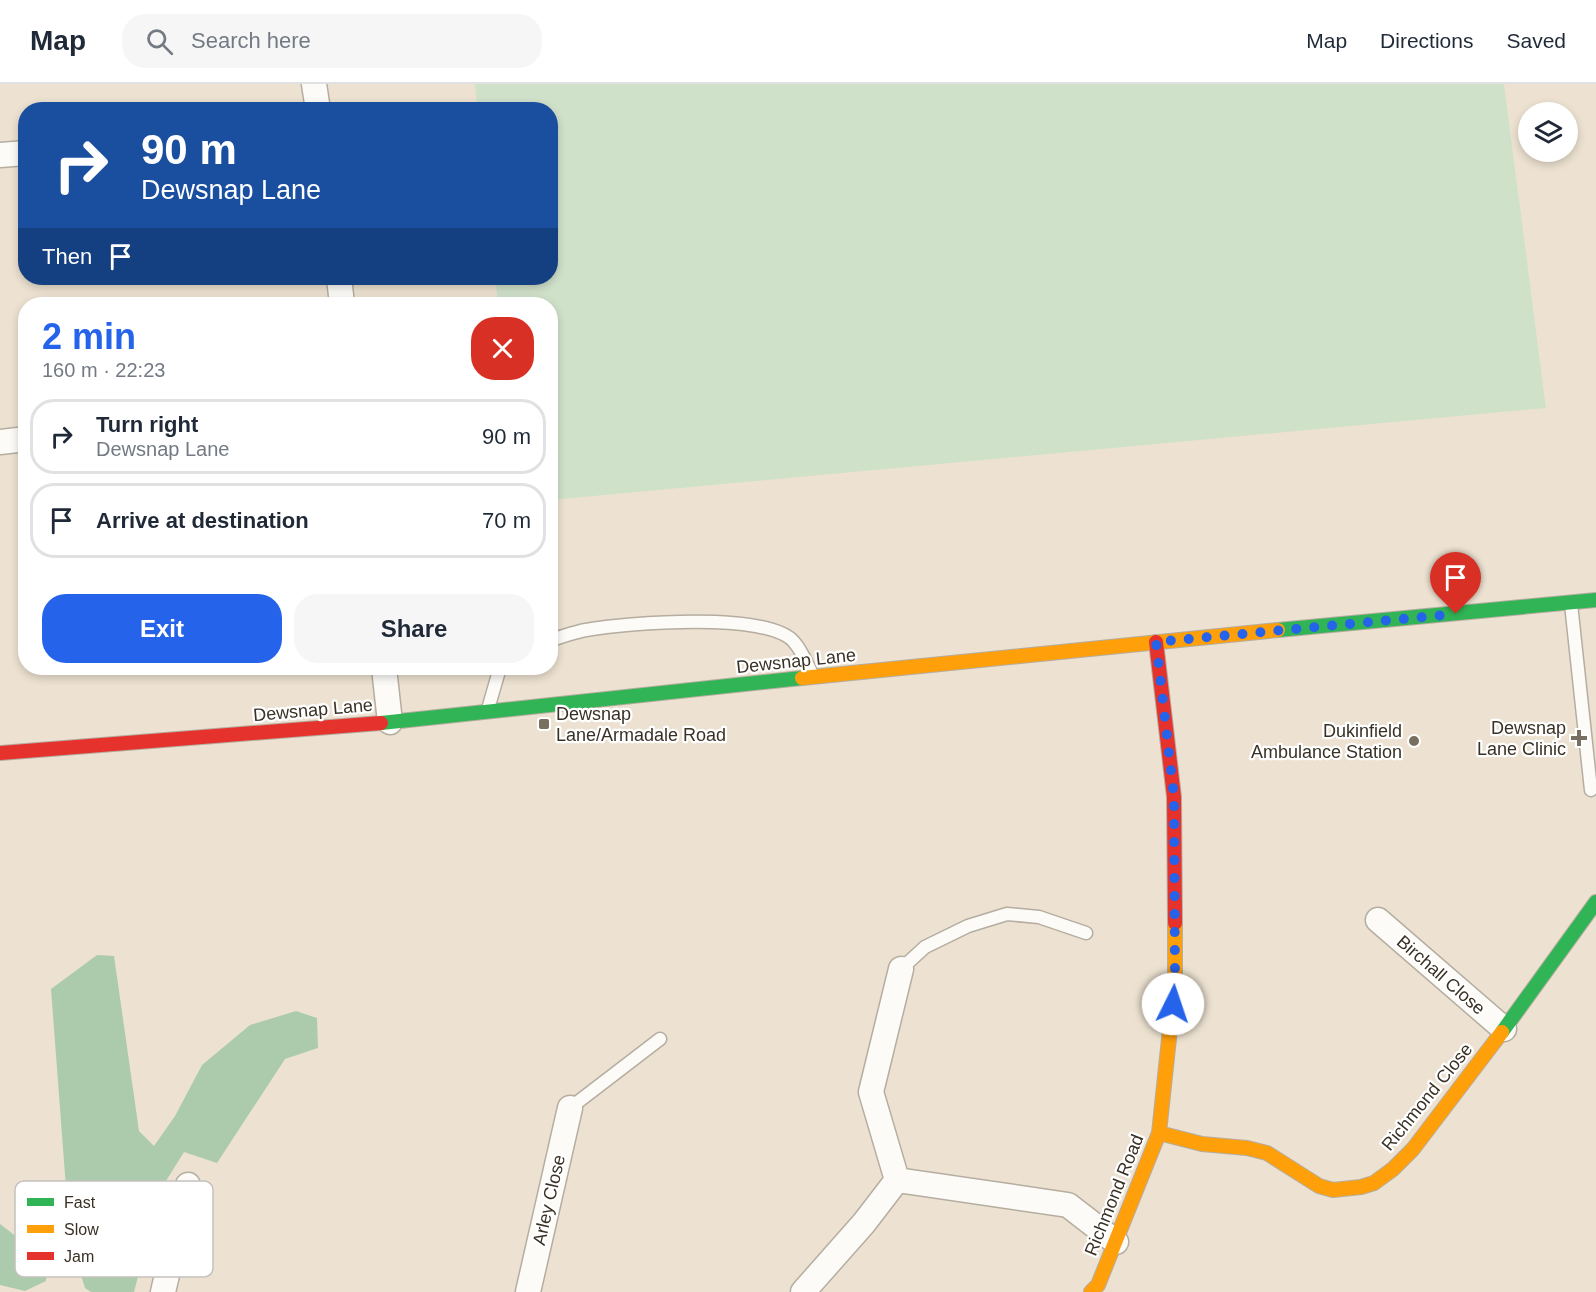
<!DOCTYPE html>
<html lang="en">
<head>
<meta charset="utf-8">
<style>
  body { margin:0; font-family:Helvetica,sans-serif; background:#f6f6f7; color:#1f2937; height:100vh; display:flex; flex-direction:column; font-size:22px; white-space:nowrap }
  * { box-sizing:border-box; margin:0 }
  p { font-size:20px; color:#747a83 }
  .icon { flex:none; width:33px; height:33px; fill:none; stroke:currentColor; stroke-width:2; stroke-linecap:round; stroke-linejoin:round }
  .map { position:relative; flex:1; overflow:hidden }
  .details { position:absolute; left:18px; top:213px; width:540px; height:378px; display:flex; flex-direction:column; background:#fff; border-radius:24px; box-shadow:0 3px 9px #0003 }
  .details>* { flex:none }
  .banner { position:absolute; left:18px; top:18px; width:540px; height:183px; border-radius:24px; box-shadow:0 3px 9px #0003; background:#1a4fa0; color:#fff; overflow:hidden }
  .buttons { position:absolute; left:1518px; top:18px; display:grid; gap:12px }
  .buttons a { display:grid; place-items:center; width:60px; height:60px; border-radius:50%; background:#fff; box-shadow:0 3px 9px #0003; font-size:30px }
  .pin { position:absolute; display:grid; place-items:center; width:51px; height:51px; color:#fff; margin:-62px -26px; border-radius:50% 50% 50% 0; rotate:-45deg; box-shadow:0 0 6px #0007 }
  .pin .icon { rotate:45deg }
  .me { position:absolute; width:66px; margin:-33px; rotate:4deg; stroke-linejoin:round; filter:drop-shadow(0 0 4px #0008) }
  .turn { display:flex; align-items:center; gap:21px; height:126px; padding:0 24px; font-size:27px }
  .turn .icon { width:78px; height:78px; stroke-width:2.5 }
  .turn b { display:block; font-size:42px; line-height:51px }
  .then { display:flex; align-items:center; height:57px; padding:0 24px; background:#0003; gap:12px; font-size:22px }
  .round { display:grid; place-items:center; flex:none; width:63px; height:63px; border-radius:24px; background:#f6f6f7 }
  .head { display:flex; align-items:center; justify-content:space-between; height:102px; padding:0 24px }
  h1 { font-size:36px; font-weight:600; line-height:45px; color:#2563eb }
  .cta { display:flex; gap:12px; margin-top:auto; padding:12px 24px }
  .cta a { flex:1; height:69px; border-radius:24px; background:#2563eb; color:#fff; font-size:24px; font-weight:600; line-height:69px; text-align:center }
  .cta a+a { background:#f6f6f7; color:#1f2937 }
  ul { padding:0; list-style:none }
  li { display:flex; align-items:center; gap:18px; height:75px; margin:0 12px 9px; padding:0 12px; border:3px solid #e0e1e3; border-radius:24px }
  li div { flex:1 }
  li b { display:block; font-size:22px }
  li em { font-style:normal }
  header { display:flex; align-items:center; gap:36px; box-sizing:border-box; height:84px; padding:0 30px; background:#fff; border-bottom:2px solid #e0e1e3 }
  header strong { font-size:28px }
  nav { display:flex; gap:33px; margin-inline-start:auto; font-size:21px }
  .search { width:420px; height:54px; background:#f6f6f7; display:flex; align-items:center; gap:15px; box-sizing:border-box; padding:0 21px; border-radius:24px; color:#747a83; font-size:22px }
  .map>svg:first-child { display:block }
  .green { fill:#d0e1ca }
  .forest { fill:#accbad }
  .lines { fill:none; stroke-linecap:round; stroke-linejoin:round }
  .lane-casing { stroke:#b5ada0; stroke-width:15 }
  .street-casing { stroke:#b5ada0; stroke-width:27 }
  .fast-casing { stroke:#b5ada0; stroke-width:16 }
  .slow-casing { stroke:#b5ada0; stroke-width:16 }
  .jam-casing { stroke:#b5ada0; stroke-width:16 }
  .lane { stroke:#fcfbf8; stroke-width:12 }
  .street { stroke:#fcfbf8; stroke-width:24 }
  .fast { stroke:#30b455; stroke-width:14 }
  .slow { stroke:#ff9f0a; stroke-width:14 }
  .jam { stroke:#e5322d; stroke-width:14 }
  .route { stroke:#2563eb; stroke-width:10; stroke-dasharray:0 18 }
  .poi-dot { fill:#786f61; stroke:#fff; stroke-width:2 }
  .labels { text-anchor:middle; stroke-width:4.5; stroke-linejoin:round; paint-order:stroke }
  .street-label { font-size:18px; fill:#393125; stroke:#fff }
  .poi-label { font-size:18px; fill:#393125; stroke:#fff; text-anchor:end }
  .key { fill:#fff; stroke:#c4c1be; stroke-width:1.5 }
  .key-label { font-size:16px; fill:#393125 }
</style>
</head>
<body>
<header>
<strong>Map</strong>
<div class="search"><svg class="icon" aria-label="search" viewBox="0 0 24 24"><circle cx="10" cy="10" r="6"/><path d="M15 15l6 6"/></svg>Search here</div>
<nav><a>Map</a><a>Directions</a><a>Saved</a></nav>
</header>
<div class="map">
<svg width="1596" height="1208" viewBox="0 0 1596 1208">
  <rect width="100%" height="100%" fill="#ede2d1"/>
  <!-- green -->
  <path class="green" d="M 475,0 L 1504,0 L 1546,324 L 551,416 L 550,220 L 498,220 L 495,194 L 550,194 L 550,26 L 477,25 Z"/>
  <!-- forest -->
  <path class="forest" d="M 97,871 L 114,872 L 139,1047 L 154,1062 L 175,1032 L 202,981 L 250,941 L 296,927 L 317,934 L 318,964 L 285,975 L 217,1079 L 184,1068 L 161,1105 L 134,1208 L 91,1208 L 85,1204 L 70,1157 L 51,905 Z
    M 0,1140 L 48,1177 L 46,1197 L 25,1207 L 0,1201 Z"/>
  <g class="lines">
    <defs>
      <path id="lane" d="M 1571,520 L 1591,706
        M 550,556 C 562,553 574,548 586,546 C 626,539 768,527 794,558 C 802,567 807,580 812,590
        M 488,625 L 499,587 L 502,584
        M 901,885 L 925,863 L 968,842 L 1007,830 L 1039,833 L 1086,849
        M 570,1024 L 660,955"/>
      <path id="street" d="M 314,0 L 318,26
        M 0,71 L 26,69
        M 339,194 L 342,220
        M 0,358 L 26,355
        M 384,584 L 390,638
        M 1378,836 L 1504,945
        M 897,1096 L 871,1008 L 901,885
        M 163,1208 L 188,1101
        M 528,1208 L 570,1024
        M 803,1208 L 864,1139 L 897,1096 L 1068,1121 L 1116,1158"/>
      <path id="fast" d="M 1278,546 L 1596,516
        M 381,639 L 802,594
        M 1502,948 L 1596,818"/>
      <path id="slow" d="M 802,594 L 1278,546
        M 1159,1049 L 1202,1060 L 1247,1064 L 1267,1069 L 1319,1102 L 1333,1106 L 1361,1103 L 1374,1099 L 1393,1085 L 1413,1065 L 1502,948
        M 1091,1208 L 1098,1201 L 1159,1049 L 1175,898 L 1175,839"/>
      <path id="jam" d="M 1156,558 L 1174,713 L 1175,839
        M 0,669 L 381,639"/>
    </defs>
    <!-- lane casing -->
    <use href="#lane" class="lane-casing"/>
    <!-- street casing -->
    <use href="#street" class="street-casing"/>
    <!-- fast casing -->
    <use href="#fast" class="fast-casing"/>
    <!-- slow casing -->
    <use href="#slow" class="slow-casing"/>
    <!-- jam casing -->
    <use href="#jam" class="jam-casing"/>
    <!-- lane -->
    <use href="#lane" class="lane"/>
    <!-- street -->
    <use href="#street" class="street"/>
    <!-- fast -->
    <use href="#fast" class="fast"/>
    <!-- slow -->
    <use href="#slow" class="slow"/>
    <!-- jam -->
    <use href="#jam" class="jam"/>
  </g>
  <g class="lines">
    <!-- route -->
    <path class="route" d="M 1173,920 L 1175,898 L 1174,713 L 1156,558 L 1456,530"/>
  </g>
  <!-- markers -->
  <g class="poi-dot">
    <rect x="538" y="634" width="12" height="12" rx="3"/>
    <path d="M1576 645h6v6h6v6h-6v6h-6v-6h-6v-6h6z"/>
    <circle cx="1414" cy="657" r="6"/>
  </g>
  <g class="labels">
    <!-- street labels -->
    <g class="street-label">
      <text transform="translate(796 577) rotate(-6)" y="6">Dewsnap Lane</text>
      <text transform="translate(313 626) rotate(-5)" y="6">Dewsnap Lane</text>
      <text transform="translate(1441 891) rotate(41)" y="6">Birchall Close</text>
      <text transform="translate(1427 1013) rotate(-51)" y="6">Richmond Close</text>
      <text transform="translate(1114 1111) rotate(-68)" y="6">Richmond Road</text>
      <text transform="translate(549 1116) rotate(-77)" y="6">Arley Close</text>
    </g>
    <!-- poi labels -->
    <g class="poi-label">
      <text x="556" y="636" text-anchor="start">Dewsnap<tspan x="556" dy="21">Lane/Armadale Road</tspan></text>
      <text x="1566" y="650">Dewsnap<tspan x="1566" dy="21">Lane Clinic</tspan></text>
      <text x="1402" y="653">Dukinfield<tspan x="1402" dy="21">Ambulance Station</tspan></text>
    </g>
  </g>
  <!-- legend -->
  <rect x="15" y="1097" width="198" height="96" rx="9" class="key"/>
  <rect x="27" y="1114" width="27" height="8" fill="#30b455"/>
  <rect x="27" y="1141" width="27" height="8" fill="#ff9f0a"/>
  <rect x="27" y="1168" width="27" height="8" fill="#e5322d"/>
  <g class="key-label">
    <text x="64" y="1124">Fast</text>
    <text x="64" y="1151">Slow</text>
    <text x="64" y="1178">Jam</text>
  </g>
</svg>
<div class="buttons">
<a><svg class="icon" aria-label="layers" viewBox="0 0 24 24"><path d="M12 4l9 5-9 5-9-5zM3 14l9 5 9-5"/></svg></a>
</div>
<div class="pin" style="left:1456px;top:530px;background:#d93025"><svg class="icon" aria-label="arrive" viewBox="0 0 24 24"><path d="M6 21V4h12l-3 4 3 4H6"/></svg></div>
<svg class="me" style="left:1173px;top:920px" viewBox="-20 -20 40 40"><circle r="19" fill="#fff"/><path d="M0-13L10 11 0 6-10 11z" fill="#2563eb"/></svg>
<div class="banner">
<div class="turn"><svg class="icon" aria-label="right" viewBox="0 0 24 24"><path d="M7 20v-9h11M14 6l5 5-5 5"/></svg><div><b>90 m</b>Dewsnap Lane</div></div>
<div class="then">Then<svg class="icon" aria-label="arrive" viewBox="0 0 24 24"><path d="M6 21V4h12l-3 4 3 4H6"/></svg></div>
</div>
<section class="details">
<div class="head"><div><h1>2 min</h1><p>160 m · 22:23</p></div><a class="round" style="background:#d93025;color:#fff"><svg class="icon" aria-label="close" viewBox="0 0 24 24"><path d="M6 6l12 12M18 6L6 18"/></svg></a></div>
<ul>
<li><svg class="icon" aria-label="right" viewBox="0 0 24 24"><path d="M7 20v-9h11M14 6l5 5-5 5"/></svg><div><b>Turn right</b><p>Dewsnap Lane</p></div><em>90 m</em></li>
<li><svg class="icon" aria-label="arrive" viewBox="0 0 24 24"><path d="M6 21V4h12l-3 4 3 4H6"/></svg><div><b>Arrive at destination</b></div><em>70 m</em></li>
</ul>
<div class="cta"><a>Exit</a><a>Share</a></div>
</section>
</div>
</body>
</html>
